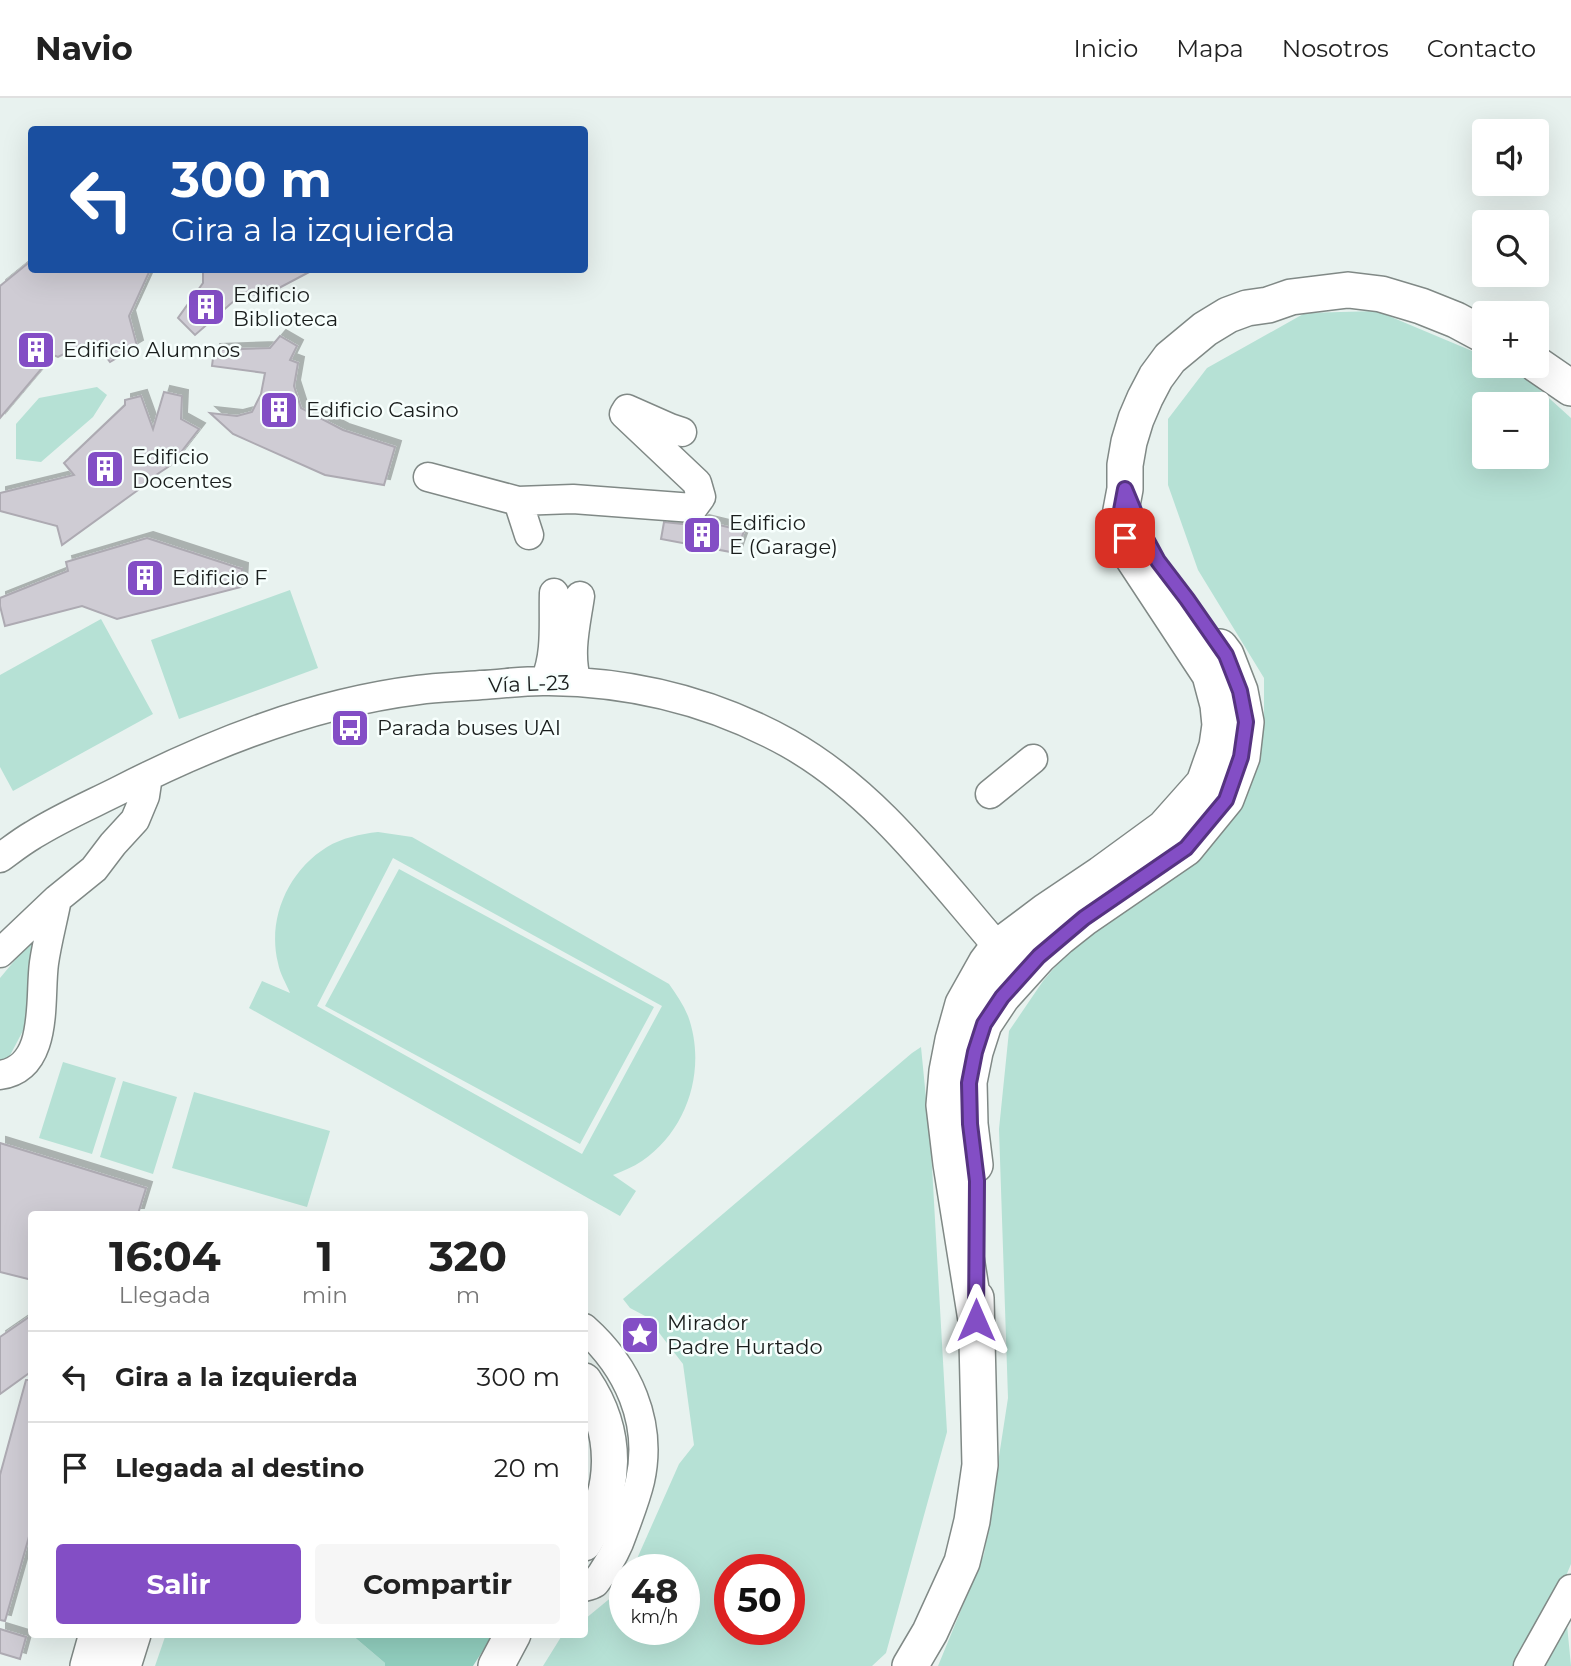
<!DOCTYPE html>
<html lang="es">
<head>
<meta charset="utf-8">
<style>
  body { margin:0; font-family:Montserrat,sans-serif; background:#f6f6f6; color:#222; height:100vh; display:flex; flex-direction:column; font-size:26px; white-space:nowrap }
  * { box-sizing:border-box; margin:0 }
  p { font-size:23px; color:#767676 }
  .icon { flex:none; width:38px; height:38px; fill:none; stroke:currentColor; stroke-width:2; stroke-linecap:round; stroke-linejoin:round }
  .map { position:relative; flex:1; overflow:hidden }
  .side { position:absolute; left:28px; top:1113px; width:560px; height:427px; display:flex; flex-direction:column; background:#fff; border-radius:7px; box-shadow:0 7px 28px #0002 }
  .side>* { flex:none }
  .hud { position:absolute; left:28px; top:28px; width:560px; height:147px; border-radius:7px; box-shadow:0 7px 28px #0002; background:#1a4fa0; color:#fff; overflow:hidden }
  .tools { position:absolute; left:1472px; top:21px; display:grid; gap:14px }
  .tools a { display:grid; place-items:center; width:77px; height:77px; border-radius:7px; background:#fff; box-shadow:0 7px 28px #0002; font-size:35px }
  .speed { position:absolute; left:609px; top:1456px; display:flex; gap:14px; font-size:35px; font-weight:700; text-align:center }
  .speed>* { display:grid; place-content:center; width:91px; height:91px; border-radius:50%; background:#fff; box-shadow:0 7px 28px #0002; line-height:1 }
  .speed small { font-size:18px; font-weight:400 }
  .speed .limit { border:10px solid #d22; background:#fff; color:#111 }
  .pin { position:absolute; display:grid; place-items:center; width:60px; height:60px; color:#fff; margin:-30px; border-radius:14px; box-shadow:0 4px 10px #0006 }
  .me { position:absolute; width:77px; margin:-38px; rotate:0deg; stroke-linejoin:round; filter:drop-shadow(0 0 5px #0008) }
  .turn { display:flex; align-items:center; gap:24px; height:147px; padding:0 28px; font-size:32px }
  .turn .icon { width:91px; height:91px; stroke-width:2.5 }
  .turn b { display:block; font-size:49px; line-height:60px }
  .eta { display:flex; justify-content:space-evenly; align-items:center; height:119px; text-align:center }
  .eta b { font-size:42px; font-weight:700; line-height:49px }
  .primary-button { display:flex; gap:14px; margin-top:auto; padding:14px 28px }
  .primary-button a { flex:1; height:80px; border-radius:7px; background:#834ec5; color:#fff; font-size:28px; font-weight:700; line-height:80px; text-align:center }
  .primary-button a+a { background:#f6f6f6; color:#222 }
  ul { padding:0; list-style:none }
  li { display:flex; align-items:center; gap:21px; height:91px; padding:0 28px; border-top:2px solid #e0e0e0 }
  li div { flex:1 }
  li b { display:block; font-size:26px }
  li em { font-style:normal }
  header { display:flex; align-items:center; gap:42px; box-sizing:border-box; height:98px; padding:0 35px; background:#fff; border-bottom:2px solid #e0e0e0 }
  header strong { font-size:33px }
  nav { display:flex; gap:38px; margin-inline-start:auto; font-size:24px }
  .map>svg:first-child { display:block }
  .green { fill:#b6e1d5; fill-rule:evenodd }
  .forest { fill:#91cebe }
  .building { fill:#cfccd4; stroke:#adaab2; stroke-width:2; filter:url(#shadow) }
  .lines { fill:none; stroke-linecap:round; stroke-linejoin:round }
  .minor-casing { stroke:#808986; stroke-width:31 }
  .major-casing { stroke:#808986; stroke-width:38 }
  .minor { stroke:#fff; stroke-width:28 }
  .major { stroke:#fff; stroke-width:35 }
  .route-casing { stroke:#553380; stroke-width:18 }
  .route { stroke:#834ec5; stroke-width:12 }
  .labels { text-anchor:middle; stroke-width:5; stroke-linejoin:round; paint-order:stroke }
  .poi-label { font-size:21px; fill:#1a1e1d; stroke:#f7fffd; text-anchor:start }
  .street-label { font-size:21px; fill:#1a1e1d; stroke:#f7fffd }
</style>
</head>
<body>
<header>
<strong>Navio</strong>
<nav><a>Inicio</a><a>Mapa</a><a>Nosotros</a><a>Contacto</a></nav>
</header>
<div class="map">
<svg width="1571" height="1568" viewBox="0 0 1571 1568">
  <defs>
    <filter id="shadow"><feDropShadow dx="6" dy="-6" stdDeviation="0" flood-color="#0004"/></filter>
  </defs>
  <rect width="100%" height="100%" fill="#e8f2ef"/>
  <!-- green -->
  <path class="green" d="M 1377,213 L 1484,258 L 1484,268 L 1508,268 L 1518,272 L 1571,320 L 1571,1466 L 1563,1485 L 1571,1568 L 938,1568 L 984,1456 L 1008,1300 L 999,1031 L 1009,933 L 1043,883 L 1090,828 L 1241,696 L 1264,629 L 1264,580 L 1198,472 L 1168,387 L 1168,321 L 1207,270 L 1305,215 ZM 1484,306 L 1536,306 L 1536,359 L 1484,359 Z
    M 97,289 L 107,297 L 93,319 L 41,364 L 16,361 L 16,326 L 39,300 Z
    M 290,492 L 318,570 L 179,621 L 151,542 Z
    M 101,521 L 153,616 L 13,693 L 0,669 L 0,577 Z
    M 378,734 L 412,739 L 669,886 C 676,896 683,906 688,918 C 707,970 688,1032 642,1063 C 633,1069 623,1073 613,1077 L 636,1093 L 620,1118 L 249,910 L 262,883 L 290,895 C 286,885 280,876 278,865 C 267,821 288,773 327,749 C 342,740 360,736 378,734 ZM 393,760 L 662,908 L 582,1056 L 317,908 Z
    M 399,771 L 654,909 L 580,1046 L 325,908 Z
    M 35,838 L 30,871 L 25,929 L 7,963 L 0,963 L 0,880 Z
    M 921,949 L 931,1051 L 947,1334 L 886,1555 L 872,1568 L 543,1568 L 561,1539 L 564,1537 L 584,1536 L 585,1521 L 625,1488 L 625,1531 L 684,1531 L 684,1472 L 632,1472 L 679,1366 L 694,1347 L 683,1266 L 647,1219 L 630,1210 L 623,1201 L 912,955 ZM 730,1472 L 789,1472 L 789,1531 L 730,1531 Z
    M 63,964 L 116,980 L 92,1056 L 39,1040 Z
    M 123,983 L 177,999 L 153,1076 L 100,1059 Z
    M 194,994 L 330,1033 L 307,1109 L 172,1070 Z
    M 166,1536 L 352,1537 L 385,1565 L 385,1568 L 155,1568 Z"/>
  <!-- forest -->
  <path class="forest" d="M 352,1537 L 493,1537 L 473,1568 L 385,1568 L 385,1565 Z"/>
  <!-- building -->
  <path class="building" d="M 32,162 L 32,172 L 150,172 L 129,218 L 137,248 L 110,264 L 97,247 L 84,246 L 58,259 L 53,257 L 0,320 L 0,188 Z
    M 203,172 L 313,172 L 264,198 L 243,195 L 195,237 L 178,220 L 203,185 Z
    M 280,238 L 297,248 L 290,262 L 298,265 L 294,288 L 301,310 L 343,332 L 395,349 L 384,387 L 325,377 L 233,336 L 210,315 L 237,318 L 252,314 L 261,296 L 265,275 L 212,268 L 214,252 L 270,250 Z
    M 164,294 L 182,298 L 181,321 L 199,331 L 171,367 L 144,385 L 145,387 L 62,447 L 57,428 L 0,413 L 0,395 L 74,377 L 64,365 L 125,307 L 125,302 L 141,298 L 153,331 Z
    M 703,423 L 744,433 L 736,455 L 661,441 L 664,424 L 692,427 L 699,425 Z
    M 147,440 L 242,471 L 241,489 L 117,521 L 82,508 L 5,528 L 0,508 L 0,500 L 68,473 L 66,464 Z
    M 0,1045 L 146,1090 L 138,1116 L 32,1116 L 32,1182 L 0,1174 Z
    M 32,1217 L 32,1273 L 0,1296 L 0,1239 Z
    M 26,1282 L 32,1282 L 32,1428 L 5,1523 L 0,1522 L 0,1377 Z
    M 0,1531 L 26,1539 L 20,1561 L 0,1555 Z"/>
  <g class="lines">
    <defs>
      <path id="minor" d="M 428,379 L 518,403 L 529,437
        M 518,403 L 573,401 L 693,410 L 701,399 L 697,385 L 624,316 L 627,311 L 670,330 L 682,334
        M 545,583 C 557,555 553,524 554,495
        M 577,584 C 568,556 576,526 580,498
        M 990,696 L 1033,661
        M 0,760 C 11,752 21,744 33,737 C 60,720 90,707 118,693 C 212,645 313,605 418,592 C 439,589 460,589 481,587 C 503,586 526,582 549,583 C 633,584 714,604 788,645 C 875,694 934,775 998,849 L 1005,857 L 1007,866
        M 0,855 L 57,801 L 94,771 L 113,746 L 135,722 L 145,698 L 148,678
        M 0,977 C 50,970 39,901 44,865 C 47,844 53,822 57,801
        M 584,1230 C 628,1269 653,1324 640,1383 C 636,1400 629,1418 623,1434 C 617,1452 611,1461 601,1477 C 600,1478 596,1484 595,1485 C 592,1487 588,1488 584,1489
        M 1528,1568 L 1571,1491"/>
      <path id="major" d="M 1536,266 L 1571,290
        M 975,1067 L 970,1026 L 969,984 L 975,954 L 984,926 L 1002,899 L 1039,858 L 1060,839 L 1084,820 L 1186,750 L 1226,701 L 1242,659 L 1246,624 L 1240,593 L 1226,557 L 1220,549
        M 976,1222 L 951,1066 L 944,1007 L 947,973 L 953,942 L 963,906 L 986,865 L 998,849 L 1046,813 L 1101,776 L 1164,730 L 1204,685 L 1217,648 L 1220,627 L 1218,607 L 1210,577 L 1131,457 L 1119,423 L 1125,391 L 1125,367 L 1129,344 L 1136,321 L 1145,300 L 1156,279 L 1170,260 L 1205,231 L 1228,217 L 1247,210 L 1268,207 L 1291,199 L 1348,192 L 1381,196 L 1421,208 L 1456,222 L 1484,237
        M 584,1283 C 619,1335 617,1392 584,1445
        M 88,1568 L 97,1536
        M 123,1568 L 133,1536
        M 496,1568 L 513,1536
        M 910,1568 L 930,1534 L 962,1464 L 972,1423 L 980,1367 L 976,1200"/>
    </defs>
    <!-- minor casing -->
    <use href="#minor" class="minor-casing"/>
    <!-- major casing -->
    <use href="#major" class="major-casing"/>
    <!-- minor -->
    <use href="#minor" class="minor"/>
    <!-- major -->
    <use href="#major" class="major"/>
  </g>
  <g class="lines">
    <defs>
      <path id="route" d="M 976,1222 L 977,1083 L 970,1026 L 969,985 L 975,954 L 984,926 L 1002,899 L 1039,858 L 1084,820 L 1186,750 L 1226,702 L 1241,659 L 1246,624 L 1240,593 L 1226,557 L 1187,501 L 1158,463 L 1145,439 L 1125,391 L 1119,423 L 1125,440"/>
    </defs>
    <!-- route casing -->
    <use href="#route" class="route-casing"/>
    <!-- route -->
    <use href="#route" class="route"/>
  </g>
  <!-- icons -->
  <defs>
    <symbol id="building-square" viewBox="-11 -11 22 22"><rect x="-9" y="-9" width="18" height="18" rx="4" fill="#834ec5" stroke="#f7fffd"/><path d="M-4-6H4V6H1V3H-1V6H-4ZM-2.5-4.3h1.7v1.8h-1.7ZM.8-4.3h1.7v1.8H.8ZM-2.5-1h1.7V.8h-1.7ZM.8-1h1.7V.8H.8Z" fill="#fff"/></symbol>
    <symbol id="bus-square" viewBox="-11 -11 22 22"><rect x="-9" y="-9" width="18" height="18" rx="4" fill="#834ec5" stroke="#f7fffd"/><path d="M-5-6H5V4H4V6H2V4H-2V6H-4V4H-5ZM-3.5-4V0h7V-4ZM-3.5 1.2v1.5H-2V1.2ZM2 1.2v1.5H3.5V1.2Z" fill="#fff"/></symbol>
    <symbol id="sight-square" viewBox="-11 -11 22 22"><rect x="-9" y="-9" width="18" height="18" rx="4" fill="#834ec5" stroke="#f7fffd"/><path d="M0-6L1.8-2.2L6-1.7L2.9 1.2L3.7 5.4L0 3.3L-3.7 5.4L-2.9 1.2L-6-1.7L-1.8-2.2Z" fill="#fff"/></symbol>
  </defs>
  <g fill-rule="evenodd">
    <use href="#building-square" x="184" y="187" width="44" height="44"/>
    <use href="#building-square" x="14" y="230" width="44" height="44"/>
    <use href="#building-square" x="257" y="290" width="44" height="44"/>
    <use href="#building-square" x="83" y="349" width="44" height="44"/>
    <use href="#building-square" x="680" y="415" width="44" height="44"/>
    <use href="#building-square" x="123" y="458" width="44" height="44"/>
    <use href="#bus-square" x="328" y="608" width="44" height="44"/>
    <use href="#sight-square" x="618" y="1215" width="44" height="44"/>
  </g>
  <g class="labels">
    <!-- poi labels -->
    <g class="poi-label">
      <text x="233" y="204">Edificio<tspan x="233" dy="24">Biblioteca</tspan></text>
      <text x="63" y="259">Edificio Alumnos</text>
      <text x="306" y="319">Edificio Casino</text>
      <text x="132" y="366">Edificio<tspan x="132" dy="24">Docentes</tspan></text>
      <text x="729" y="432">Edificio<tspan x="729" dy="24">E (Garage)</tspan></text>
      <text x="172" y="487">Edificio F</text>
      <text x="377" y="637">Parada buses UAI</text>
      <text x="667" y="1232">Mirador<tspan x="667" dy="24">Padre Hurtado</tspan></text>
    </g>
    <!-- street labels -->
    <g class="street-label">
      <text transform="translate(529 586) rotate(-2)" y="7">Vía L-23</text>
    </g>
  </g>
</svg>
<div class="tools">
<a><svg class="icon" aria-label="sound" viewBox="0 0 24 24"><path d="M4 9h4l5-4v14l-5-4H4zM17 9q2 3 0 6"/></svg></a>
<a><svg class="icon" aria-label="search" viewBox="0 0 24 24"><circle cx="10" cy="10" r="6"/><path d="M15 15l6 6"/></svg></a>
<a>+</a>
<a>−</a>
</div>
<div class="speed"><div>48<small>km/h</small></div><div class="limit">50</div></div>
<div class="pin" style="left:1125px;top:440px;background:#d93025"><svg class="icon" aria-label="arrive" viewBox="0 0 24 24"><path d="M6 21V4h12l-3 4 3 4H6"/></svg></div>
<svg class="me" style="left:976px;top:1222px" viewBox="-20 -20 40 40"><path d="M0-17L14 15 0 8-14 15z" fill="#834ec5" stroke="#fff" stroke-width="4"/></svg>
<div class="hud">
<div class="turn"><svg class="icon" aria-label="left" viewBox="0 0 24 24"><path d="M17 20v-9H6M10 6l-5 5 5 5"/></svg><div><b>300 m</b>Gira a la izquierda</div></div>
</div>
<section class="side">
<div class="eta">
<div><b>16:04</b><p>Llegada</p></div>
<div><b>1</b><p>min</p></div>
<div><b>320</b><p>m</p></div>
</div>
<ul>
<li><svg class="icon" aria-label="left" viewBox="0 0 24 24"><path d="M17 20v-9H6M10 6l-5 5 5 5"/></svg><div><b>Gira a la izquierda</b></div><em>300 m</em></li>
<li><svg class="icon" aria-label="arrive" viewBox="0 0 24 24"><path d="M6 21V4h12l-3 4 3 4H6"/></svg><div><b>Llegada al destino</b></div><em>20 m</em></li>
</ul>
<div class="primary-button"><a>Salir</a><a>Compartir</a></div>
</section>
</div>
</body>
</html>
